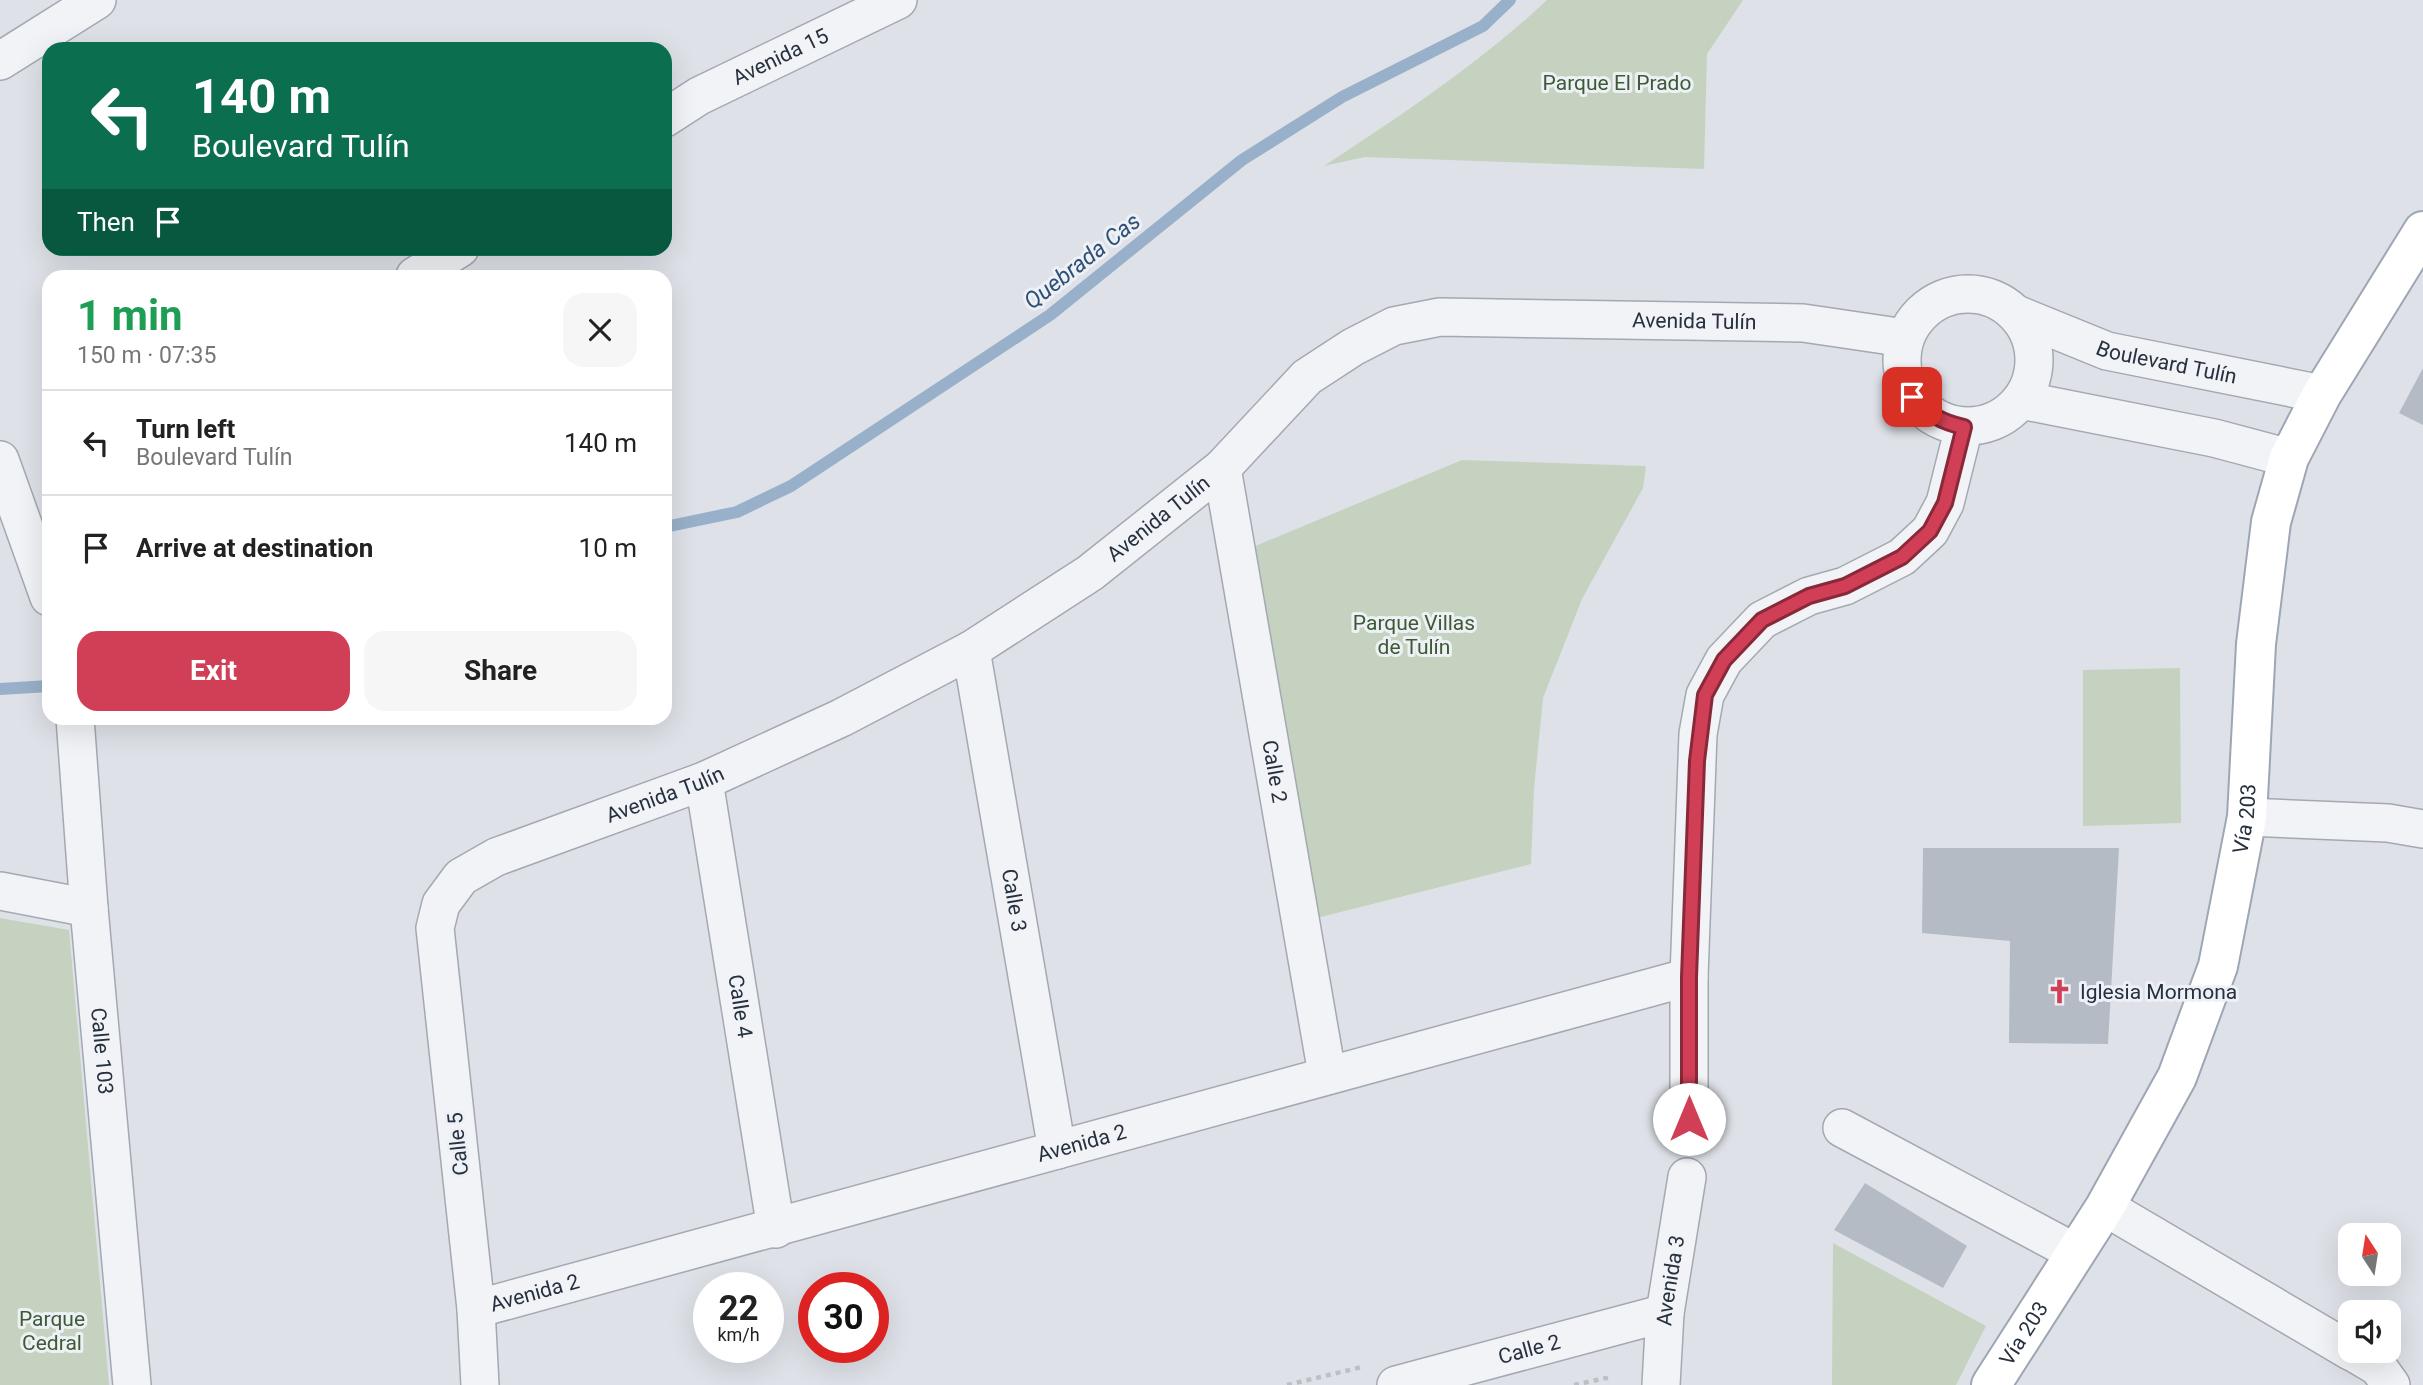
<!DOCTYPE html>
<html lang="en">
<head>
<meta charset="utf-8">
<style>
  body { margin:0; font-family:Roboto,sans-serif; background:#f6f6f6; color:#222; height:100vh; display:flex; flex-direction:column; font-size:26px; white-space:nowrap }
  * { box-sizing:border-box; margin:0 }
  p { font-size:23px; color:#767676 }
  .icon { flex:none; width:38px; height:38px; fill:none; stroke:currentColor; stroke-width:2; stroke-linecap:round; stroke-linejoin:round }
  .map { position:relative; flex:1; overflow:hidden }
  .details { position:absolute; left:42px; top:270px; width:630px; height:455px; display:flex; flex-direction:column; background:#fff; border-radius:21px; box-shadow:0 7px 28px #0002 }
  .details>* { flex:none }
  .guide { position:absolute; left:42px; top:42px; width:630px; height:214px; border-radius:21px; box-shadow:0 7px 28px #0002; background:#0b6e4f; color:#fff; overflow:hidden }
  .needle { width:46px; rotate:348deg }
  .buttons { position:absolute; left:2338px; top:1223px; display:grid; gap:14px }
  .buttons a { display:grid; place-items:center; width:63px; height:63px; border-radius:14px; background:#fff; box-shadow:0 7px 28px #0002; font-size:35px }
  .speed { position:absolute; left:693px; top:1272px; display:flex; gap:14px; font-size:35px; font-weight:700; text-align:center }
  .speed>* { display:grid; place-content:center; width:91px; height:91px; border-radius:50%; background:#fff; box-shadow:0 7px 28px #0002; line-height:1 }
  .speed small { font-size:18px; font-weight:400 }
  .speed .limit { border:10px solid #d22; background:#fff; color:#111 }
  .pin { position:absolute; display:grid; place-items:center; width:60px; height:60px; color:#fff; margin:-30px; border-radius:14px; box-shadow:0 4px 10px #0006 }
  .me { position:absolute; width:77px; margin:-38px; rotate:0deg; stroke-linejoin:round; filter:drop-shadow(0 0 5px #0008) }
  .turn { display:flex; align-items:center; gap:24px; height:147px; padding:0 35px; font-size:32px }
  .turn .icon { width:91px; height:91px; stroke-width:2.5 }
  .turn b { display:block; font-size:49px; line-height:60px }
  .then { display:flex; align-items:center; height:66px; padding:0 35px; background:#0003; gap:14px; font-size:26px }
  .round { display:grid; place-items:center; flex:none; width:74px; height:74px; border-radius:21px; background:#f6f6f6 }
  .head { display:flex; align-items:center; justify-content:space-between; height:119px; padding:0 35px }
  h1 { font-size:42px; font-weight:700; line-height:52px; color:#1e9e55 }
  .cta { display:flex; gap:14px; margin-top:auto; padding:14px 35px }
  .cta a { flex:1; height:80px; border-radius:21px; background:#d13f57; color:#fff; font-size:28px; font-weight:700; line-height:80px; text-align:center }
  .cta a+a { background:#f6f6f6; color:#222 }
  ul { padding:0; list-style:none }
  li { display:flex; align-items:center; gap:21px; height:105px; padding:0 35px; border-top:2px solid #e0e0e0 }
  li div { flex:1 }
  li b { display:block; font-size:26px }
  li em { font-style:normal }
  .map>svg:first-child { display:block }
  .green { fill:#c4d2bf }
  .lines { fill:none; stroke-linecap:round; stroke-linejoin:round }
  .stream { stroke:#98b0c9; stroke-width:12 }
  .building { fill:#b5bbc5 }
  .minor-casing { stroke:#a3a9b2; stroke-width:40 }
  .major-casing { stroke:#9da6b4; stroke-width:42 }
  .path { stroke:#bcc0c6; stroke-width:4.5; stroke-dasharray:5 5; stroke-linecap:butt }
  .minor { stroke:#f1f3f6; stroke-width:37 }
  .major { stroke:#fff; stroke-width:38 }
  .route-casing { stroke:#882939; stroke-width:18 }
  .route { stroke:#d13f57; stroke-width:12 }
  .labels { text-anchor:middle; stroke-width:6; stroke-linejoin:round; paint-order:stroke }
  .street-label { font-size:21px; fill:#27303f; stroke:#edf1f6 }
  .park-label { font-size:21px; fill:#3c5b34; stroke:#edf1f6 }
  .poi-label { font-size:21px; fill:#27303f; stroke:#edf1f6; text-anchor:start }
  .water-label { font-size:23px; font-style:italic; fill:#304f74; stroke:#edf1f6 }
</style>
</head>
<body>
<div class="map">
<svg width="2423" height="1385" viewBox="0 0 2423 1385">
  <rect width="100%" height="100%" fill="#dee2e8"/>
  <!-- green -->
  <path class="green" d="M 1547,0 L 1743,0 L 1707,54 L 1704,169 L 1365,157 L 1324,166 C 1403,114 1479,64 1547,0 Z
    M 1462,460 L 1646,466 L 1643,488 L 1582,599 L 1543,698 L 1534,789 L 1531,864 L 1317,918 L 1253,547 Z
    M 2180,668 L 2181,823 L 2083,826 L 2083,670 Z
    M 0,918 L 69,930 L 109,1385 L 0,1385 Z
    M 1833,1243 L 1986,1326 L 1956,1385 L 1832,1385 Z"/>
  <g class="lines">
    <!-- stream -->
    <path class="stream" d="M 665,527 L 737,512 L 791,486 L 1050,315 L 1242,160 L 1342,97 L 1483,26 L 1510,0
      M 0,689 L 49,686"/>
  </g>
  <!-- building -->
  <path class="building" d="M 2423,368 L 2423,425 L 2399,413 Z
    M 1923,848 L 2119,848 L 2108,1044 L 2009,1043 L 2010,941 L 1922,933 Z
    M 1865,1183 L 1967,1246 L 1943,1288 L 1834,1230 Z"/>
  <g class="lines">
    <defs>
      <g id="minor">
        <path d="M 0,61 L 97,0"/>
        <path id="s1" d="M 665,118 L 699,96 L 898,0"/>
        <path d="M 415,276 L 460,248"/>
        <circle cx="1968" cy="360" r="66"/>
        <path id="s2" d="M 2016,314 L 2107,351 L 2322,394"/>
        <path d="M 2021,400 L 2214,438 L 2289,458"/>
        <path d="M 0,460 L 49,597"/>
        <path id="s3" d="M 1222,468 L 1327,1074"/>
        <path id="s4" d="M 971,650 L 1057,1150"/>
        <path id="s5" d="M 75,718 L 89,908 L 132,1385"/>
        <path id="s6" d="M 704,781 L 776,1229"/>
        <path d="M 2247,817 L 2388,823 L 2423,829"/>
        <path d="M 0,891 L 89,908"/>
        <path d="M 1689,1119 L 1689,977 L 1698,734 L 1705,695 L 1724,660 L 1762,620 L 1809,596 L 1845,586 L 1902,557 L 1930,531 L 1945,503 L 1964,427"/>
        <path d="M 1842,1128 L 2076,1253"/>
        <path d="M 2105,1207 L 2350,1351"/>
        <path id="s7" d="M 476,1309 L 1689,977"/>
        <path d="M 2351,1351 L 2378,1367 L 2391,1385"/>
        <path id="s8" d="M 480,1385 L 476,1309 L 435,928 L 441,904 L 461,877 L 496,857 L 704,781 L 841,718 L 971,650 L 1090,573 L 1222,468 L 1307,377 L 1353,347 L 1394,326 L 1440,317 L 1803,323 L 1905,338"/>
        <path id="s9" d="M 1396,1385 L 1665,1313"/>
        <path id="s10" d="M 1661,1385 L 1665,1313 L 1687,1177"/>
      </g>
      <g id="major">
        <path id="s11" d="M 1991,1385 L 2105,1207 L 2177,1077 L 2218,966 L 2247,817 L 2256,644 L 2271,522 L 2289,458 L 2322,394 L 2423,231"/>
      </g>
    </defs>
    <!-- minor casing -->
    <use href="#minor" class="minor-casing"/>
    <!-- major casing -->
    <use href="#major" class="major-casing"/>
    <!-- path -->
    <path class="path" d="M 1287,1385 L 1362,1367
      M 1574,1385 L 1606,1378 L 1606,1385"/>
    <!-- minor -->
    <use href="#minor" class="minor"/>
    <!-- major -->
    <use href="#major" class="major"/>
  </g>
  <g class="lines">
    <defs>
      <path id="route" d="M 1689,1119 L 1689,977 L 1697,761 L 1705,695 L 1724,660 L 1762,620 L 1809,596 L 1845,586 L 1902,557 L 1930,531 L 1945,503 L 1964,427 C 1941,422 1928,414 1912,397"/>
    </defs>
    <!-- route casing -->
    <use href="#route" class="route-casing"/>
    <!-- route -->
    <use href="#route" class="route"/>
  </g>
  <!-- icons -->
  <defs>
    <symbol id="church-bare" viewBox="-9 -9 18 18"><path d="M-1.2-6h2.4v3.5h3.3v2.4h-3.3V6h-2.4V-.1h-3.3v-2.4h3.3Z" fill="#d13f57" stroke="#edf1f6" stroke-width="2.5" paint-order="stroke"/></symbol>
  </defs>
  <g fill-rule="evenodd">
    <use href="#church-bare" x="2042" y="974" width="35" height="35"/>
  </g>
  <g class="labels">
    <!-- street labels -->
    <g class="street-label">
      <text dy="7" stroke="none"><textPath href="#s1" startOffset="131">Avenida 15</textPath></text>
      <text dy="7" stroke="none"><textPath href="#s8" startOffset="1914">Avenida Tulín</textPath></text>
      <text dy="7" stroke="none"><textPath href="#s2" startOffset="159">Boulevard Tulín</textPath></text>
      <text dy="7" stroke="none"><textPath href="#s8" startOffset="1306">Avenida Tulín</textPath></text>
      <text dy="7" stroke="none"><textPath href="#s3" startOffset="308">Calle 2</textPath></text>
      <text dy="7" stroke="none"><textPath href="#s8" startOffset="738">Avenida Tulín</textPath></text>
      <text dy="7" stroke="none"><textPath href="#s11" startOffset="628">Vía 203</textPath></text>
      <text dy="7" stroke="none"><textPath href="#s4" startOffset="254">Calle 3</textPath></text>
      <text dy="7" stroke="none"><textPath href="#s6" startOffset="228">Calle 4</textPath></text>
      <text dy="7" stroke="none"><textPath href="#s5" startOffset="334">Calle 103</textPath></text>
      <text dy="7" stroke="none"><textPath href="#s7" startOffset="628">Avenida 2</textPath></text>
      <text transform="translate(458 1144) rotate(-96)" y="7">Calle 5</text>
      <text dy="7" stroke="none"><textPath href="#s10" startOffset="105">Avenida 3</textPath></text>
      <text dy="7" stroke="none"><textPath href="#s7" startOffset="61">Avenida 2</textPath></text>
      <text dy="7" stroke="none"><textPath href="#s11" startOffset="61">Vía 203</textPath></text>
      <text dy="7" stroke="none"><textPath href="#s9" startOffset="138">Calle 2</textPath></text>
    </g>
    <!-- park labels -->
    <g class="park-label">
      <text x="1617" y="90">Parque El Prado</text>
      <text x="1414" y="630">Parque Villas<tspan x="1414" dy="24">de Tulín</tspan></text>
      <text x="52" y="1326">Parque<tspan x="52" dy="24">Cedral</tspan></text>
    </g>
    <!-- poi labels -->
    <g class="poi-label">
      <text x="2080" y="999">Iglesia Mormona</text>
    </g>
    <!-- water labels -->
    <g class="water-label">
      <text transform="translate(1082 261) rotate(-38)" y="8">Quebrada Cas</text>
    </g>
  </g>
</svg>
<div class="buttons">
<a><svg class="needle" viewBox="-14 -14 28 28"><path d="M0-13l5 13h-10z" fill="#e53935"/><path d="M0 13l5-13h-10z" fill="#767676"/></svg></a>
<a><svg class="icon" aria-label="sound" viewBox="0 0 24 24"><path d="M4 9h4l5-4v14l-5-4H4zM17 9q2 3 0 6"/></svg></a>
</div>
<div class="speed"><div>22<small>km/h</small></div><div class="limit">30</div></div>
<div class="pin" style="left:1912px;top:397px;background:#d93025"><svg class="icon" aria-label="arrive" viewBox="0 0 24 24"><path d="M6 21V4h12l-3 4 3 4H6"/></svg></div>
<svg class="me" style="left:1689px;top:1119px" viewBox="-20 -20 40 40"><circle r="19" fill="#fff"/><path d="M0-13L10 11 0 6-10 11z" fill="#d13f57"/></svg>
<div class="guide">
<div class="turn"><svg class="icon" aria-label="left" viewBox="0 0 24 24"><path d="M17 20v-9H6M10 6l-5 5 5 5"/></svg><div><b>140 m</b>Boulevard Tulín</div></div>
<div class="then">Then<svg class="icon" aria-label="arrive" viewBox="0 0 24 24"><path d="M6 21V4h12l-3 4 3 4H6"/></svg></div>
</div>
<section class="details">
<div class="head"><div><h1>1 min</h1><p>150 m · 07:35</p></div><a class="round"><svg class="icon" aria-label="close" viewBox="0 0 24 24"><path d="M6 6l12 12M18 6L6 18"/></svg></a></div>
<ul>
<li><svg class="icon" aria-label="left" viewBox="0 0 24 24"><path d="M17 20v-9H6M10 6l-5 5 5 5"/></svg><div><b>Turn left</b><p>Boulevard Tulín</p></div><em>140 m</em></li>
<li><svg class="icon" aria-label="arrive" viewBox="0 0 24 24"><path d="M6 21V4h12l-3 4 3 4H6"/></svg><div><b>Arrive at destination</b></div><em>10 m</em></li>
</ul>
<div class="cta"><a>Exit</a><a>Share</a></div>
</section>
</div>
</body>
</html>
